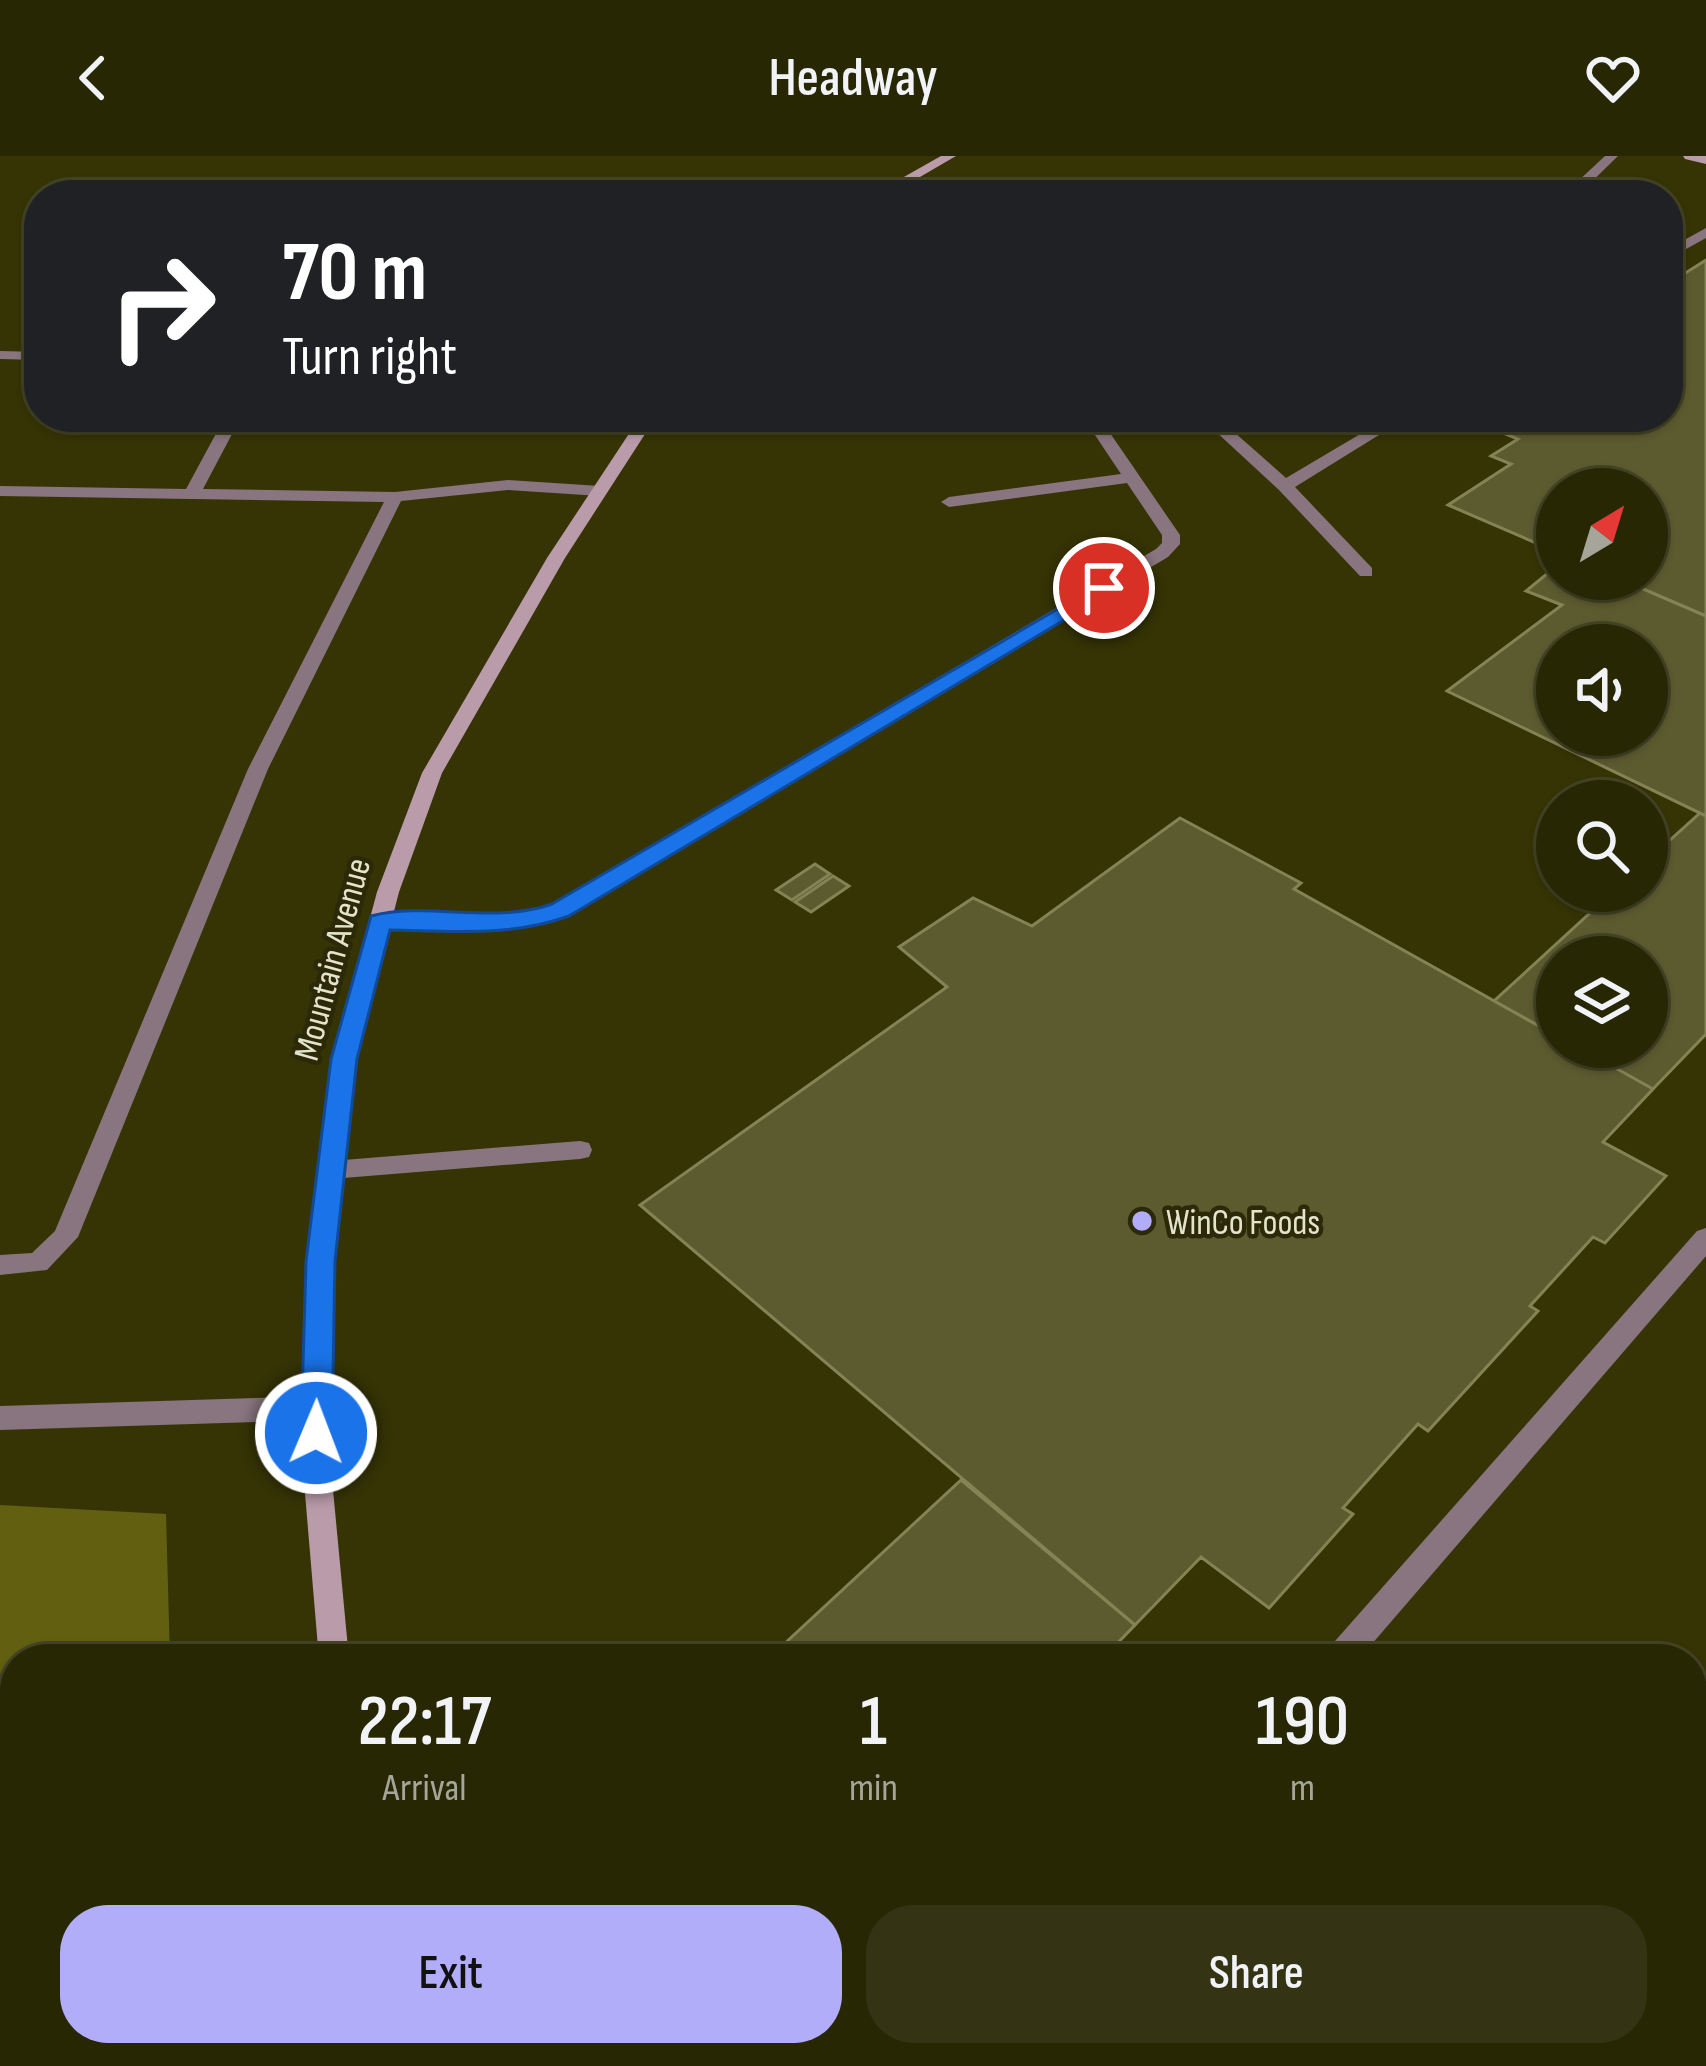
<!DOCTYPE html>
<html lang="en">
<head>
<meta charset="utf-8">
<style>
  body { margin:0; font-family:"Sofia Sans Condensed",sans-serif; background:#343313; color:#f1f3f6; height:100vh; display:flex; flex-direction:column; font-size:45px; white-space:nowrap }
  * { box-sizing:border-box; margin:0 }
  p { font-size:39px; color:#a5a59a }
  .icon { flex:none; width:66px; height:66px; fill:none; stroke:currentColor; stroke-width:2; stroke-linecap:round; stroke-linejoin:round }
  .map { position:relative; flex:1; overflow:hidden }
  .panel { position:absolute; left:0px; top:1488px; width:1707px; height:423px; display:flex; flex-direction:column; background:#282704; border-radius:48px 48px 0 0; box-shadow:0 3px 9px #0004,0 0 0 3px #444426 }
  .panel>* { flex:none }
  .top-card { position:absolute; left:24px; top:24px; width:1659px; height:252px; border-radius:48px; box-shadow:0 3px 9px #0004,0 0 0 3px #444426; background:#202124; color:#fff; overflow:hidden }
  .needle { width:78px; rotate:38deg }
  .fabs { position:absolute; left:1536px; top:312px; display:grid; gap:24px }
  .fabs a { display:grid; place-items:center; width:132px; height:132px; border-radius:50%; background:#282704; box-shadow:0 3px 9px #0004,0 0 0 3px #444426; font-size:60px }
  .pin { position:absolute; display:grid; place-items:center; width:102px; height:102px; color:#fff; margin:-51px; border:6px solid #fff; border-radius:50%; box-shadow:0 3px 12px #0007 }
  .me { position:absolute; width:132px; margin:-66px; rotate:1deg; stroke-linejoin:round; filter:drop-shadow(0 0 9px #0008) }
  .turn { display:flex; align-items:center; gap:42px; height:252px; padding:0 60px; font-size:54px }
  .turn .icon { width:156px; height:156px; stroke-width:2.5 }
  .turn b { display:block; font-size:84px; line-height:102px }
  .eta { display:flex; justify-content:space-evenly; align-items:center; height:204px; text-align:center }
  .eta b { font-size:72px; font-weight:600; line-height:84px }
  .button { display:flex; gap:24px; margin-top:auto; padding:24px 60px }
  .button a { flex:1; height:138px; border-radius:48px; background:#b2adf9; color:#111; font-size:48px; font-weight:600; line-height:138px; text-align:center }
  .button a+a { background:#343313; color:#f1f3f6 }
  header { display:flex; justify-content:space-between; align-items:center; height:156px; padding:0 60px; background:#282704; font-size:54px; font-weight:600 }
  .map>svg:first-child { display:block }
  .green { fill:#625f11 }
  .building { fill:#5c5a2f; stroke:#848356; stroke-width:3; fill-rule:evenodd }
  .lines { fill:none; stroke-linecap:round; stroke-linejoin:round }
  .service { fill:#89757f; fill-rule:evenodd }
  .minor { fill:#89757f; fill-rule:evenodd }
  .secondary { fill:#ba9baa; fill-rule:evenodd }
  .route { fill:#1a73e8; stroke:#114b97; stroke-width:3 }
  .poi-dot { fill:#b2adf9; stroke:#2b2907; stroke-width:4.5 }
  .labels { text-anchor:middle; stroke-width:9; stroke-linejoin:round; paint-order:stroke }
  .street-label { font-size:36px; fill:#e4e4cc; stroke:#2b2907 }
  .poi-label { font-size:36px; fill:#e4e4cc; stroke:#2b2907; text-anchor:start }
</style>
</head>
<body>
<header><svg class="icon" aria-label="back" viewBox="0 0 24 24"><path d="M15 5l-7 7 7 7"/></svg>Headway<svg class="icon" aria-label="heart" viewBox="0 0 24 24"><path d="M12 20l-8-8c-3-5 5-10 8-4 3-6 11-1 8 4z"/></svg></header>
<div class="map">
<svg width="1706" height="1910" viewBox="0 0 1706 1910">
  <rect width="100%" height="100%" fill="#363405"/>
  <!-- green -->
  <path class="green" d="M 0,1349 L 166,1358 L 170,1503 L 15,1503 L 15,1896 L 223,1896 L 226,1910 L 0,1910 Z"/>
  <!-- building -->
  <path class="building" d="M 1706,104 L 1706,460 L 1620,423 L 1647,423 L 1647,333 L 1557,333 L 1557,396 L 1448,349 L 1511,308 L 1491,300 L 1518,283 L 1464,261 L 1668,261 L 1668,128 Z
    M 1548,417 L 1587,431 L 1599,423 L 1620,423 L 1706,460 L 1706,660 L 1447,535 L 1562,449 L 1526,435 ZM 1557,489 L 1647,489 L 1647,579 L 1557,579 Z
    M 1700,657 L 1706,660 L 1706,878 L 1653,933 L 1578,891 L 1647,891 L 1647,801 L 1557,801 L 1557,880 L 1494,845 L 1614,735 L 1647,735 L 1647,705 Z
    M 1180,662 L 1301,727 L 1294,733 L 1557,880 L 1557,891 L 1578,891 L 1653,933 L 1603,986 L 1666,1020 L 1605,1087 L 1593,1081 L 1530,1150 L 1538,1155 L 1428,1275 L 1418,1268 L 1343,1352 L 1353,1358 L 1269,1452 L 1201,1401 L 1135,1469 L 640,1049 L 947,831 L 899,791 L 973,742 L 1032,770 Z
    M 815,708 L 830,718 L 792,744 L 776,734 Z
    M 833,720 L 849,730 L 811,756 L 795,746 Z
    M 961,1324 L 1135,1469 L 1102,1503 L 768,1503 Z"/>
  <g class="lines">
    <!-- service -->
    <path class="service" d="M 1706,72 L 1706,82 L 1668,103 L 1668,93 Z
      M 0,195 L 39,196 L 39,204 L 0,203 Z
      M 225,261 L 241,261 L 203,333 L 395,336 L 508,324 L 600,330 L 608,335 L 600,340 L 508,334 L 401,345 L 268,613 L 78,1081 L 47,1114 L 0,1119 L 0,1099 L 32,1097 L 55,1075 L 248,613 L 384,346 L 0,340 L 0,330 L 186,333 Z
      M 1083,261 L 1099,261 L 1180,379 L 1180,388 L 1168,401 L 569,759 L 494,774 L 372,771 L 369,766 L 372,761 L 380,759 L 494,760 L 553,749 L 1156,393 L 1162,387 L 1162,379 L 1127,327 L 949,351 L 941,346 L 949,341 L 1121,318 Z
      M 1200,261 L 1217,261 L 1286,322 L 1389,261 L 1408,261 L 1295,331 L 1372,412 L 1372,420 L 1360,420 L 1279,334 Z
      M 580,985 L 589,987 L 592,994 L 589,1001 L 580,1003 L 331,1023 L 322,1021 L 319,1014 L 322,1007 L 331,1005 Z
      M 1706,1072 L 1706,1100 L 1359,1503 L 1324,1503 L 1328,1493 L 1697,1075 Z
      M 317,1240 L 327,1244 L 331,1252 L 327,1260 L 317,1264 L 0,1274 L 0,1250 Z
      M 966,1896 L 1009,1896 L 1002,1910 L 959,1910 Z"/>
    <!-- minor -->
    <path class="minor" d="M 1605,0 L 1618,0 L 1578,39 L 1563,39 Z
      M 971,261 L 992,261 L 972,272 L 960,272 L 960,266 Z"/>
    <!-- secondary -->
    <path class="secondary" d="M 941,0 L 956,0 L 889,39 L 872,39 Z
      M 1683,0 L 1706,0 L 1706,8 L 1685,3 Z
      M 640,261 L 656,261 L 565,402 L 442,617 L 399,736 L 356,903 L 333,1105 L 330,1302 L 349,1503 L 319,1503 L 302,1302 L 307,1105 L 332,903 L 377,736 L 422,617 L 547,402 Z
      M 402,1896 L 438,1896 L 443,1910 L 407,1910 Z"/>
  </g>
  <!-- route -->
  <path class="route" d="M 1104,426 L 1111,428 L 1111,436 L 569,760 C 511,781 452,775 390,774 L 357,903 L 335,1105 L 332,1277 L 328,1287 L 316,1291 L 305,1287 L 301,1277 L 306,1105 L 331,903 L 371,760 C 429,745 491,769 552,748 Z"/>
  <!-- markers -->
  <circle class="poi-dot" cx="1142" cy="1065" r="12"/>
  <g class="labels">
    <!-- street labels -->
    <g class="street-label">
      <text transform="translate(331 803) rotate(-75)" y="13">Mountain Avenue</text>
    </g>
    <!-- poi labels -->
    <g class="poi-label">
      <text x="1166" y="1078">WinCo Foods</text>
    </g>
  </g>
</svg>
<div class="fabs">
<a><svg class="needle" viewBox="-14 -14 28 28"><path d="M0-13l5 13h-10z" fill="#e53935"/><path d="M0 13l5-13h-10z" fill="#a5a59a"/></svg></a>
<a><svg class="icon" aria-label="sound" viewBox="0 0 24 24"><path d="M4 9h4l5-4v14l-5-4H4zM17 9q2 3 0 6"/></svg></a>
<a><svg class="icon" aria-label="search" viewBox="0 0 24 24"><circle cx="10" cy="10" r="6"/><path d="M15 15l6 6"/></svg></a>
<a><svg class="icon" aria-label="layers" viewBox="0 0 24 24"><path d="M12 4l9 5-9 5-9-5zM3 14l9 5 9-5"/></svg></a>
</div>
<div class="pin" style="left:1104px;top:432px;background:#d93025"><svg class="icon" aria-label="arrive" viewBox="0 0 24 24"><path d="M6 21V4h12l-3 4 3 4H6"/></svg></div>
<svg class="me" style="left:316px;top:1277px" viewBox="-20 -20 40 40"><circle r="17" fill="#1a73e8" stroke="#fff" stroke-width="3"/><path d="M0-11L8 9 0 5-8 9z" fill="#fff"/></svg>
<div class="top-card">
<div class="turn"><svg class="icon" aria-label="right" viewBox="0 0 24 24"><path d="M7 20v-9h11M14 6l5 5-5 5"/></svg><div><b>70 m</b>Turn right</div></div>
</div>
<section class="panel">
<div class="eta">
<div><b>22:17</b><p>Arrival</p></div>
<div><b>1</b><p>min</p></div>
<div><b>190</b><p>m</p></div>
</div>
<div class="button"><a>Exit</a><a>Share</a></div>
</section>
</div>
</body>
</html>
